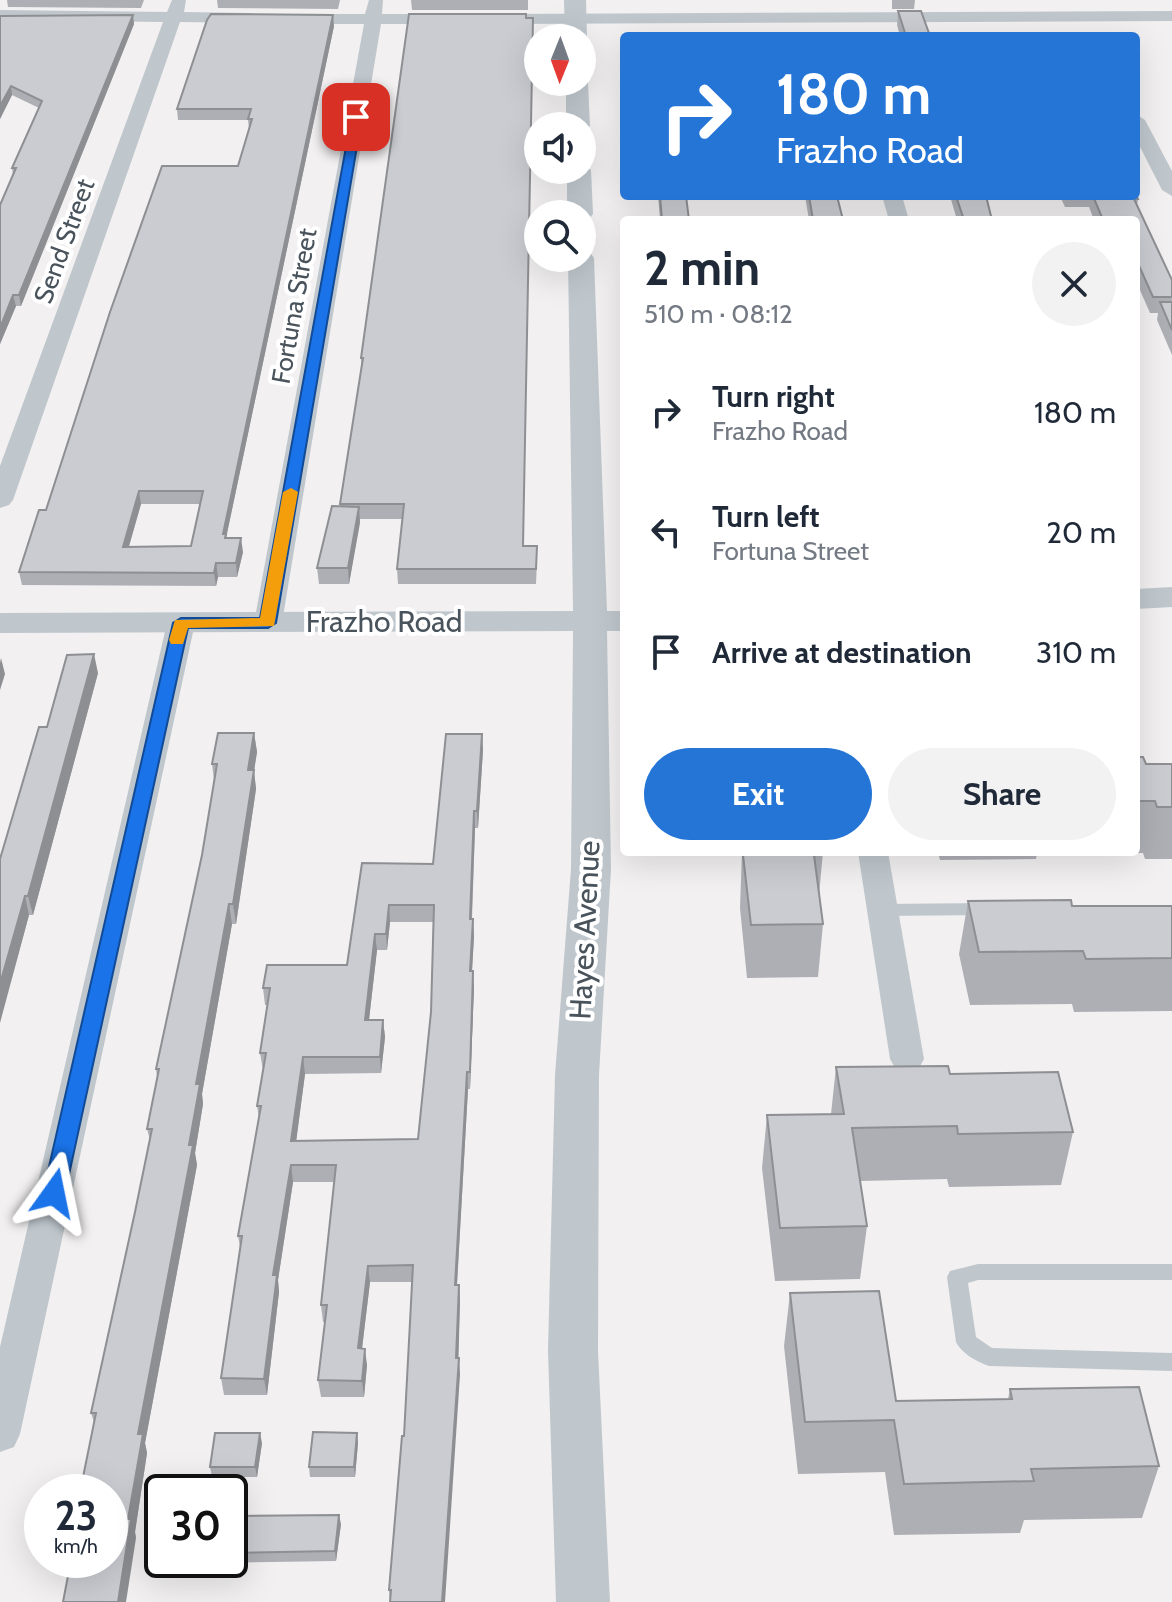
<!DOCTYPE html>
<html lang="en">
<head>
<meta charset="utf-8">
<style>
  body { margin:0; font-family:Cabin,sans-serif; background:#f2f2f3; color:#1f2937; height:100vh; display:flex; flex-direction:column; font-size:30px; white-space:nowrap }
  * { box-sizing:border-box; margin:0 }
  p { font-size:26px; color:#747a83 }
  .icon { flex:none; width:44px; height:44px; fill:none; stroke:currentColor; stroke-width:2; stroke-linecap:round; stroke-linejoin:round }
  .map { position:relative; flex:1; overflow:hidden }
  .details { position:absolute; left:620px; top:216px; width:520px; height:640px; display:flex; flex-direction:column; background:#fff; border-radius:8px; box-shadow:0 8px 32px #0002 }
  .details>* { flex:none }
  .hud { position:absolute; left:620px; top:32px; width:520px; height:168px; border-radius:8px; box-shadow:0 8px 32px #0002; background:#2575d6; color:#fff; overflow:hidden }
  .needle { width:52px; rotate:181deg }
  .tools { position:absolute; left:524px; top:24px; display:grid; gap:16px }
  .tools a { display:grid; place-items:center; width:72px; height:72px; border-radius:50%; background:#fff; box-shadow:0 8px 32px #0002; font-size:40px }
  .speed { position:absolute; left:24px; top:1474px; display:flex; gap:16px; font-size:40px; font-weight:700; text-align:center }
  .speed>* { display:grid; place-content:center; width:104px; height:104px; border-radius:50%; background:#fff; box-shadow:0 8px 32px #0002; line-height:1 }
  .speed small { font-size:20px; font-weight:400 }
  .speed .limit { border:4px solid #111; border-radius:12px; background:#fff; color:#111 }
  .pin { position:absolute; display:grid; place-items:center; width:68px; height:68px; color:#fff; margin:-34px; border-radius:16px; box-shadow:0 4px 12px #0006 }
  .me { position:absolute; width:88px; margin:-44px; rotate:12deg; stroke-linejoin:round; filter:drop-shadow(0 0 6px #0008) }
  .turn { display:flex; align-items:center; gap:28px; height:168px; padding:0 24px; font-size:36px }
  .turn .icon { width:104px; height:104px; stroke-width:2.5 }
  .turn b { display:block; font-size:56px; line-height:68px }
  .round { display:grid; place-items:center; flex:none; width:84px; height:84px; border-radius:42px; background:#f2f2f3 }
  .summary { display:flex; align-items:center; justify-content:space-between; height:136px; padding:0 24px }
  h1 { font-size:48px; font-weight:800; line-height:60px }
  .action { display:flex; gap:16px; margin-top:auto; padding:16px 24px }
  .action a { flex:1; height:92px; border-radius:48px; background:#2575d6; color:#fff; font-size:32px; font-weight:800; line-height:92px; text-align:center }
  .action a+a { background:#f2f2f3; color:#1f2937 }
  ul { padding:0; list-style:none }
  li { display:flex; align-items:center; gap:24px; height:120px; padding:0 24px }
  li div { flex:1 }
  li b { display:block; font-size:30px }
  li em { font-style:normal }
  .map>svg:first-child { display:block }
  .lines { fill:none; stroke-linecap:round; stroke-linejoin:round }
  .service { fill:#bfc7cd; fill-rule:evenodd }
  .minor { fill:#bfc7cd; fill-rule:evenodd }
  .tertiary { fill:#bfc7cd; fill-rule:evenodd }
  .wall { fill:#aeafb5; fill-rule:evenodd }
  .shaded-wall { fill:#8d8f93 }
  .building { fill:#caccd2; stroke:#8d8f93; stroke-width:2; fill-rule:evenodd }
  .route { fill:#1a73e8; stroke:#114b97; stroke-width:2 }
  .slow { fill:#f59e0b }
  .labels { text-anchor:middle; stroke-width:8; stroke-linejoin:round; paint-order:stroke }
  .far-street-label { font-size:26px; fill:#49535c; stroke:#fff }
  .street-label { font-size:30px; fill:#49535c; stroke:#fff }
</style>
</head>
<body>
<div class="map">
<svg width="1172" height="1602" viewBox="0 0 1172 1602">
  <rect width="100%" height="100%" fill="#f2f0f0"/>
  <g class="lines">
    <!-- service -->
    <path class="service" d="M 986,903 L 992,905 L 994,909 L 992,913 L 986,915 L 883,916 L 877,914 L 875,910 L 877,906 L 883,904 Z
      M 978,1264 L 1172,1264 L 1172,1280 L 978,1280 L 968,1283 L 976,1337 L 992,1348 L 1172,1353 L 1172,1371 L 989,1366 C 977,1362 961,1353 956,1342 L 947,1277 L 950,1271 Z"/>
    <!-- minor -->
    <path class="minor" d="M 172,0 L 186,0 L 184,12 L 250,13 L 259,18 L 250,23 L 180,22 L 13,500 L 9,505 L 0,508 L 0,466 L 163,22 L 0,20 L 0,10 L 167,12 Z
      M 369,0 L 383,0 L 382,14 L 450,14 L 459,19 L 450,24 L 381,24 L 282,623 L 278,629 L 258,629 L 254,623 L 364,24 L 294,24 L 285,19 L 294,14 L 365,14 Z
      M 1172,11 L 1172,21 L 494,24 L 485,19 L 494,14 Z
      M 1136,114 L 1145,120 L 1172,171 L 1172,196 L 1162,190 L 1136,139 Z
      M 882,196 L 902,196 L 909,220 L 889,220 Z
      M 181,615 L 191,617 L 195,623 L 20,1434 L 14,1447 L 0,1452 L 0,1347 L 167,623 L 171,617 Z
      M 858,852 L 888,852 L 924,1059 L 919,1068 L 907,1072 L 895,1068 L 890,1059 Z"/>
    <!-- tertiary -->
    <path class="tertiary" d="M 564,0 L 586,0 L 587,38 L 584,43 L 582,38 L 565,38 Z
      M 582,76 L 588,82 L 590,126 L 582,132 L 582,126 L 566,126 L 566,82 L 582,82 Z
      M 582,163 L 591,170 L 593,214 L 589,219 L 582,221 L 582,214 L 567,214 L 567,170 L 582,170 Z
      M 582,250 L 590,252 L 594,258 L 607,611 L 624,611 L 624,631 L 607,631 L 611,869 L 599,1075 L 598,1351 L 610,1602 L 556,1602 L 548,1351 L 555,1075 L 571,869 L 573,631 L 0,633 L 0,613 L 573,611 L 568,258 L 582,258 Z
      M 1172,587 L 1172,607 L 1136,609 L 1136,589 Z"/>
  </g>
  <!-- wall -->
  <path class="wall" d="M 7,0 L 144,0 L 141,8 L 8,7 Z
    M 217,0 L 340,0 L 338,9 L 218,8 Z
    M 411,0 L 528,0 L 528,10 L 412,10 Z
    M 892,0 L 915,0 L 914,9 L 892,9 Z
    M 898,11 L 930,36 L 900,36 L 897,25 Z
    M 409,14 L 524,546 L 537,561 L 536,584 L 398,584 L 397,569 L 403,519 L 360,519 L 349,584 L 319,584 L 317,568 L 340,507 L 362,369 L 361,358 Z
    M 133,15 L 134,24 L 21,306 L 16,306 L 0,344 L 0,205 L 13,175 L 12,168 L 39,108 L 12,95 L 0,119 L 0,16 Z
    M 334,26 L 226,538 L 243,552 L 237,577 L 218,577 L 216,586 L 22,585 L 19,572 L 238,166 L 249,129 L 248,120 L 178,120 L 177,109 ZM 141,504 L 200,504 L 191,546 L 129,546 Z
    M 658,196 L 686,196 L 689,220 L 660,220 Z
    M 805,196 L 837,196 L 843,220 L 809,220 Z
    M 950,196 L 986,196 L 992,220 L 957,220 Z
    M 1060,196 L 1136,196 L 1138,199 L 1137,206 L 1172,280 L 1172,355 L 1157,320 L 1158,313 L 1150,313 L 1136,281 L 1136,220 L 1094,220 L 1089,207 L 1065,207 Z
    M 98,673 L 33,915 L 29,915 L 11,981 L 47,727 Z
    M 254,733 L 257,752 L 254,771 L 256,789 L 236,924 L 232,924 L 202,1094 L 203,1104 L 195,1153 L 197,1165 L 145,1443 L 147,1453 L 135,1532 L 136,1538 L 110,1560 L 94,1422 L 91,1413 L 135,1212 L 150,1140 L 147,1129 L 157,1077 L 156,1069 L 202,855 L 214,780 L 212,764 Z
    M 482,734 L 483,750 L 478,828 L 475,828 L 472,919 L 473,919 L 474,936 L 472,971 L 474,988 L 470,1089 L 468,1089 L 457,1285 L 459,1285 L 460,1301 L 458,1358 L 460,1375 L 390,1602 L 389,1590 L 404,1436 L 412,1282 L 370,1282 L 362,1349 L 367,1365 L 364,1397 L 321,1397 L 318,1380 L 325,1322 L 323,1322 L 321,1305 L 334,1182 L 293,1182 L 278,1280 L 279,1292 L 267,1395 L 224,1395 L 221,1378 L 240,1247 L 238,1236 L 259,1118 L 257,1106 L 263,1070 L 260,1053 L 268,1005 L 265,1005 L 263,988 L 347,965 L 362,863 L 433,864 ZM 390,922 L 433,922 L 431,1012 L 418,1139 L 296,1141 L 305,1074 L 381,1073 L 385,1037 L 383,1020 L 369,1020 L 377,950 L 387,950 Z
    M 1136,757 L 1146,764 L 1172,764 L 1172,859 L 1145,859 L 1143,853 L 1037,854 L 1036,859 L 940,860 L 938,852 L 1136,852 Z
    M 742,852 L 823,852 L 819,895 L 823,924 L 818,977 L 747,978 L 740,908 Z
    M 968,901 L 1072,906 L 1172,906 L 1172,1011 L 1074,1012 L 1072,1004 L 970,1005 L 959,954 Z
    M 836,1067 L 950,1074 L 1073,1132 L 1061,1185 L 949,1187 L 947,1179 L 860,1181 L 867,1226 L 860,1279 L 775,1281 L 762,1168 L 767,1115 L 831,1114 Z
    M 790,1293 L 896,1401 L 1008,1399 L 1010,1389 L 1159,1466 L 1142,1518 L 1024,1520 L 1020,1533 L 894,1535 L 885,1472 L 798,1474 L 784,1346 Z
    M 357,1433 L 358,1443 L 355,1477 L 310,1477 L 309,1467 Z
    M 262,1443 L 257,1477 L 212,1477 L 210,1467 Z
    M 230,1516 L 341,1524 L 336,1561 L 204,1563 L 203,1560 L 230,1560 Z"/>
  <!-- shaded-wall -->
  <path class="shaded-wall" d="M 133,15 L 134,24 L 21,306 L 19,295 Z
    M 333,15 L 334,26 L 226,538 L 228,547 L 223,534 Z
    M 11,86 L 12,95 L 0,119 L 0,106 Z
    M 13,295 L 16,306 L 0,344 L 0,328 Z
    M 139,491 L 141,504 L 125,560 L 123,547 Z
    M 359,507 L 360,523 L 349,584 L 348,568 Z
    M 241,538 L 243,552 L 237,577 L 236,563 Z
    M 216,563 L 218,577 L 216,586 L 214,573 Z
    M 94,654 L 98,673 L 33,915 L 28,896 Z
    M 1,658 L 5,674 L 0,690 L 0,663 Z
    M 254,733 L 257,752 L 254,771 L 256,789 L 236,924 L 233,904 L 248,770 Z
    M 482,734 L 483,750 L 478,828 L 477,811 Z
    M 474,811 L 475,828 L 471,936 L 470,919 Z
    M 25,896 L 29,915 L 0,1023 L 0,984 Z
    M 229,904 L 232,924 L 202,1094 L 203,1104 L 195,1153 L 197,1165 L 145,1443 L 147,1453 L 135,1532 L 136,1538 L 126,1602 L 118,1602 L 138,1434 L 189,1145 L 196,1084 Z
    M 389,905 L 390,922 L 387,950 L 386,934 Z
    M 473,919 L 474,936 L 471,988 L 470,971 Z
    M 375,934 L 377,950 L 367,1037 L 365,1020 Z
    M 473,971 L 474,988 L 470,1089 L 470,1072 Z
    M 383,1020 L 385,1037 L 381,1073 L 380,1057 Z
    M 303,1057 L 305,1074 L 294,1158 L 291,1141 Z
    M 467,1072 L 468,1089 L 456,1301 L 455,1285 Z
    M 291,1165 L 293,1182 L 278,1280 L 279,1292 L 267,1395 L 264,1379 L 273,1275 Z
    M 368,1266 L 370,1282 L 360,1365 L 358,1348 Z
    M 459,1285 L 460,1301 L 458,1375 L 456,1358 Z
    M 365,1349 L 367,1365 L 364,1397 L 362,1381 Z
    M 459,1358 L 460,1375 L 445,1602 L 442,1602 Z
    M 260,1433 L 262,1443 L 257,1477 L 255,1467 Z
    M 357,1433 L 358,1443 L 355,1477 L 354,1467 Z
    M 339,1515 L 341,1524 L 336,1561 L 335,1551 Z"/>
  <!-- building -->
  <path class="building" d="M 898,11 L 921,11 L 930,36 L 906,36 Z
    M 211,14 L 333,15 L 223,534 L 226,534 L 225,538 L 241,538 L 236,563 L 216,563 L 214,573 L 19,572 L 39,510 L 46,510 L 110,312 L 162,166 L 238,166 L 252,119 L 248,119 L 251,109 L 177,109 L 207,20 ZM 139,491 L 203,491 L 191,546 L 123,547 Z
    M 409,14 L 526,14 L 526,18 L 533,18 L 523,546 L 537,546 L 536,569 L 397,569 L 404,504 L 340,504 L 363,358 L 361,358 Z
    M 133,15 L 19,295 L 13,295 L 0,328 L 0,205 L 16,168 L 12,168 L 42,101 L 11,86 L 0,106 L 0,16 Z
    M 1136,194 L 1138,199 L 1134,199 L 1172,280 L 1172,297 L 1153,297 L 1136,259 L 1136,220 L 1103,220 L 1093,196 L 1136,196 Z
    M 660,196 L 686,196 L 689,220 L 662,220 Z
    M 809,196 L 837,196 L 843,220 L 813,220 Z
    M 956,196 L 986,196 L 992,220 L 964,220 Z
    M 1160,302 L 1172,302 L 1172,330 Z
    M 332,506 L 359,507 L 348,568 L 317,568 Z
    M 94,654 L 28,896 L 25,896 L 0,984 L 0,859 L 39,727 L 47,727 L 67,655 Z
    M 218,733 L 254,733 L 248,770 L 254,770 L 233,904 L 229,904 L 196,1084 L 200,1084 L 189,1145 L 193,1145 L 138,1434 L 143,1434 L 128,1519 L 131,1519 L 118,1602 L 63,1602 L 71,1560 L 110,1560 L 110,1492 L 80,1492 L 96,1413 L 91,1413 L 135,1212 L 152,1129 L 147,1129 L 159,1069 L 156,1069 L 202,855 L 217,764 L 212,764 Z
    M 446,734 L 482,734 L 477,811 L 474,811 L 470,919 L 473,919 L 470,971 L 473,971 L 470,1072 L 467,1072 L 455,1285 L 459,1285 L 456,1358 L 459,1358 L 442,1602 L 390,1602 L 391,1590 L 389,1590 L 402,1436 L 404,1436 L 413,1265 L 368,1266 L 358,1348 L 365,1349 L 362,1381 L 318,1380 L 327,1305 L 321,1305 L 336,1165 L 291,1165 L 273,1275 L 277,1275 L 264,1379 L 221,1378 L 242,1236 L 238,1236 L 261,1106 L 257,1106 L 266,1053 L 260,1053 L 270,988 L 263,988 L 267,965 L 347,965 L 362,863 L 433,864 ZM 389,905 L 434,905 L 431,1012 L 418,1139 L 291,1141 L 303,1057 L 380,1057 L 383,1020 L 365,1020 L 375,934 L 386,934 Z
    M 1136,757 L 1143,757 L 1146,764 L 1172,764 L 1172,807 L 1157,807 L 1155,801 L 1136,801 Z
    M 751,852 L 823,852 L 823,855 L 814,855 L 823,924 L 751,925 L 743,855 L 752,855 Z
    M 1071,900 L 1072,906 L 1172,906 L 1172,958 L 1086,959 L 1083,951 L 979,952 L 968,901 Z
    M 948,1066 L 950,1074 L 1058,1072 L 1073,1132 L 958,1134 L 957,1126 L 852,1128 L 867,1226 L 780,1228 L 767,1115 L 844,1114 L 836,1067 Z
    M 879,1291 L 896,1401 L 1012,1399 L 1010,1389 L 1139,1387 L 1159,1466 L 1031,1469 L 1034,1481 L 904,1484 L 894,1420 L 805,1422 L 790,1293 Z
    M 313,1432 L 357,1433 L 354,1467 L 309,1467 Z
    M 215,1433 L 260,1433 L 255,1467 L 210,1467 Z
    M 339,1515 L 335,1551 L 230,1553 L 230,1516 Z"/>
  <!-- route -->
  <path class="route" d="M 352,114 L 362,117 L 276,623 L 268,628 L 188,628 L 65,1193 L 62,1199 L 54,1202 L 46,1199 L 43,1193 L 173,623 L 181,618 L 260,618 Z"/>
  <!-- slow -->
  <path class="slow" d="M 291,488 L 298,492 L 274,626 L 188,628 L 183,644 L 171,644 L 169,640 L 175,620 L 260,618 L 283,492 Z"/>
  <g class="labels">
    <!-- far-street labels -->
    <g class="far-street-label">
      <text transform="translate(64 241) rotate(-70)" y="9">Send Street</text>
      <text transform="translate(294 306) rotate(-80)" y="9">Fortuna Street</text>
    </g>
    <!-- street labels -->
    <g class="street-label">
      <text x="384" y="632">Frazho Road</text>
      <text transform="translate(585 930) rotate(-87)" y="10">Hayes Avenue</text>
    </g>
  </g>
</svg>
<div class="tools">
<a><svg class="needle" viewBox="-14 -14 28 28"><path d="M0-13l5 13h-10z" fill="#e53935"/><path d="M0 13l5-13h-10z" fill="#747a83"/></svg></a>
<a><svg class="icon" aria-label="sound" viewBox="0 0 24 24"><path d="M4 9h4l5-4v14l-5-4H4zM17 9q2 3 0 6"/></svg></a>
<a><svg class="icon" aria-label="search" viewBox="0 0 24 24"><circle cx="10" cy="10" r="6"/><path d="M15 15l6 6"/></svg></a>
</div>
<div class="speed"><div>23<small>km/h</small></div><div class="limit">30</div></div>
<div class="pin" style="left:356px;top:117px;background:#d93025"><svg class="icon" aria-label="arrive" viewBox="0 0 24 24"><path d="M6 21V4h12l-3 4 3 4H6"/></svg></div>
<svg class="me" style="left:54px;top:1193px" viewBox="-20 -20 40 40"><path d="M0-17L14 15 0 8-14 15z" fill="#1a73e8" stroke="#fff" stroke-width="4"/></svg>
<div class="hud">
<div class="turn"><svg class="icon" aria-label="right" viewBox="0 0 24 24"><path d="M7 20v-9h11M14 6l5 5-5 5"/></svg><div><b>180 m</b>Frazho Road</div></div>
</div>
<section class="details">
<div class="summary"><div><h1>2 min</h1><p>510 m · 08:12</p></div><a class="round"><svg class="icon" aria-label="close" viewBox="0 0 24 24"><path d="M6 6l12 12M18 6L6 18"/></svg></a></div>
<ul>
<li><svg class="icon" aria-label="right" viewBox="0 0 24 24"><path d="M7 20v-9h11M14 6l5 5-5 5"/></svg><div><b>Turn right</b><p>Frazho Road</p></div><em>180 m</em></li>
<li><svg class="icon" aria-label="left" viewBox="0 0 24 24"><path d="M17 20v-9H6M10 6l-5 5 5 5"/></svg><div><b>Turn left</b><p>Fortuna Street</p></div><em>20 m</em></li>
<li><svg class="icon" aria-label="arrive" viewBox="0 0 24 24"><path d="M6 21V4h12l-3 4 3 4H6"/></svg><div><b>Arrive at destination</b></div><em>310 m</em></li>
</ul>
<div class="action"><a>Exit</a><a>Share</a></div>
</section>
</div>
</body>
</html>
